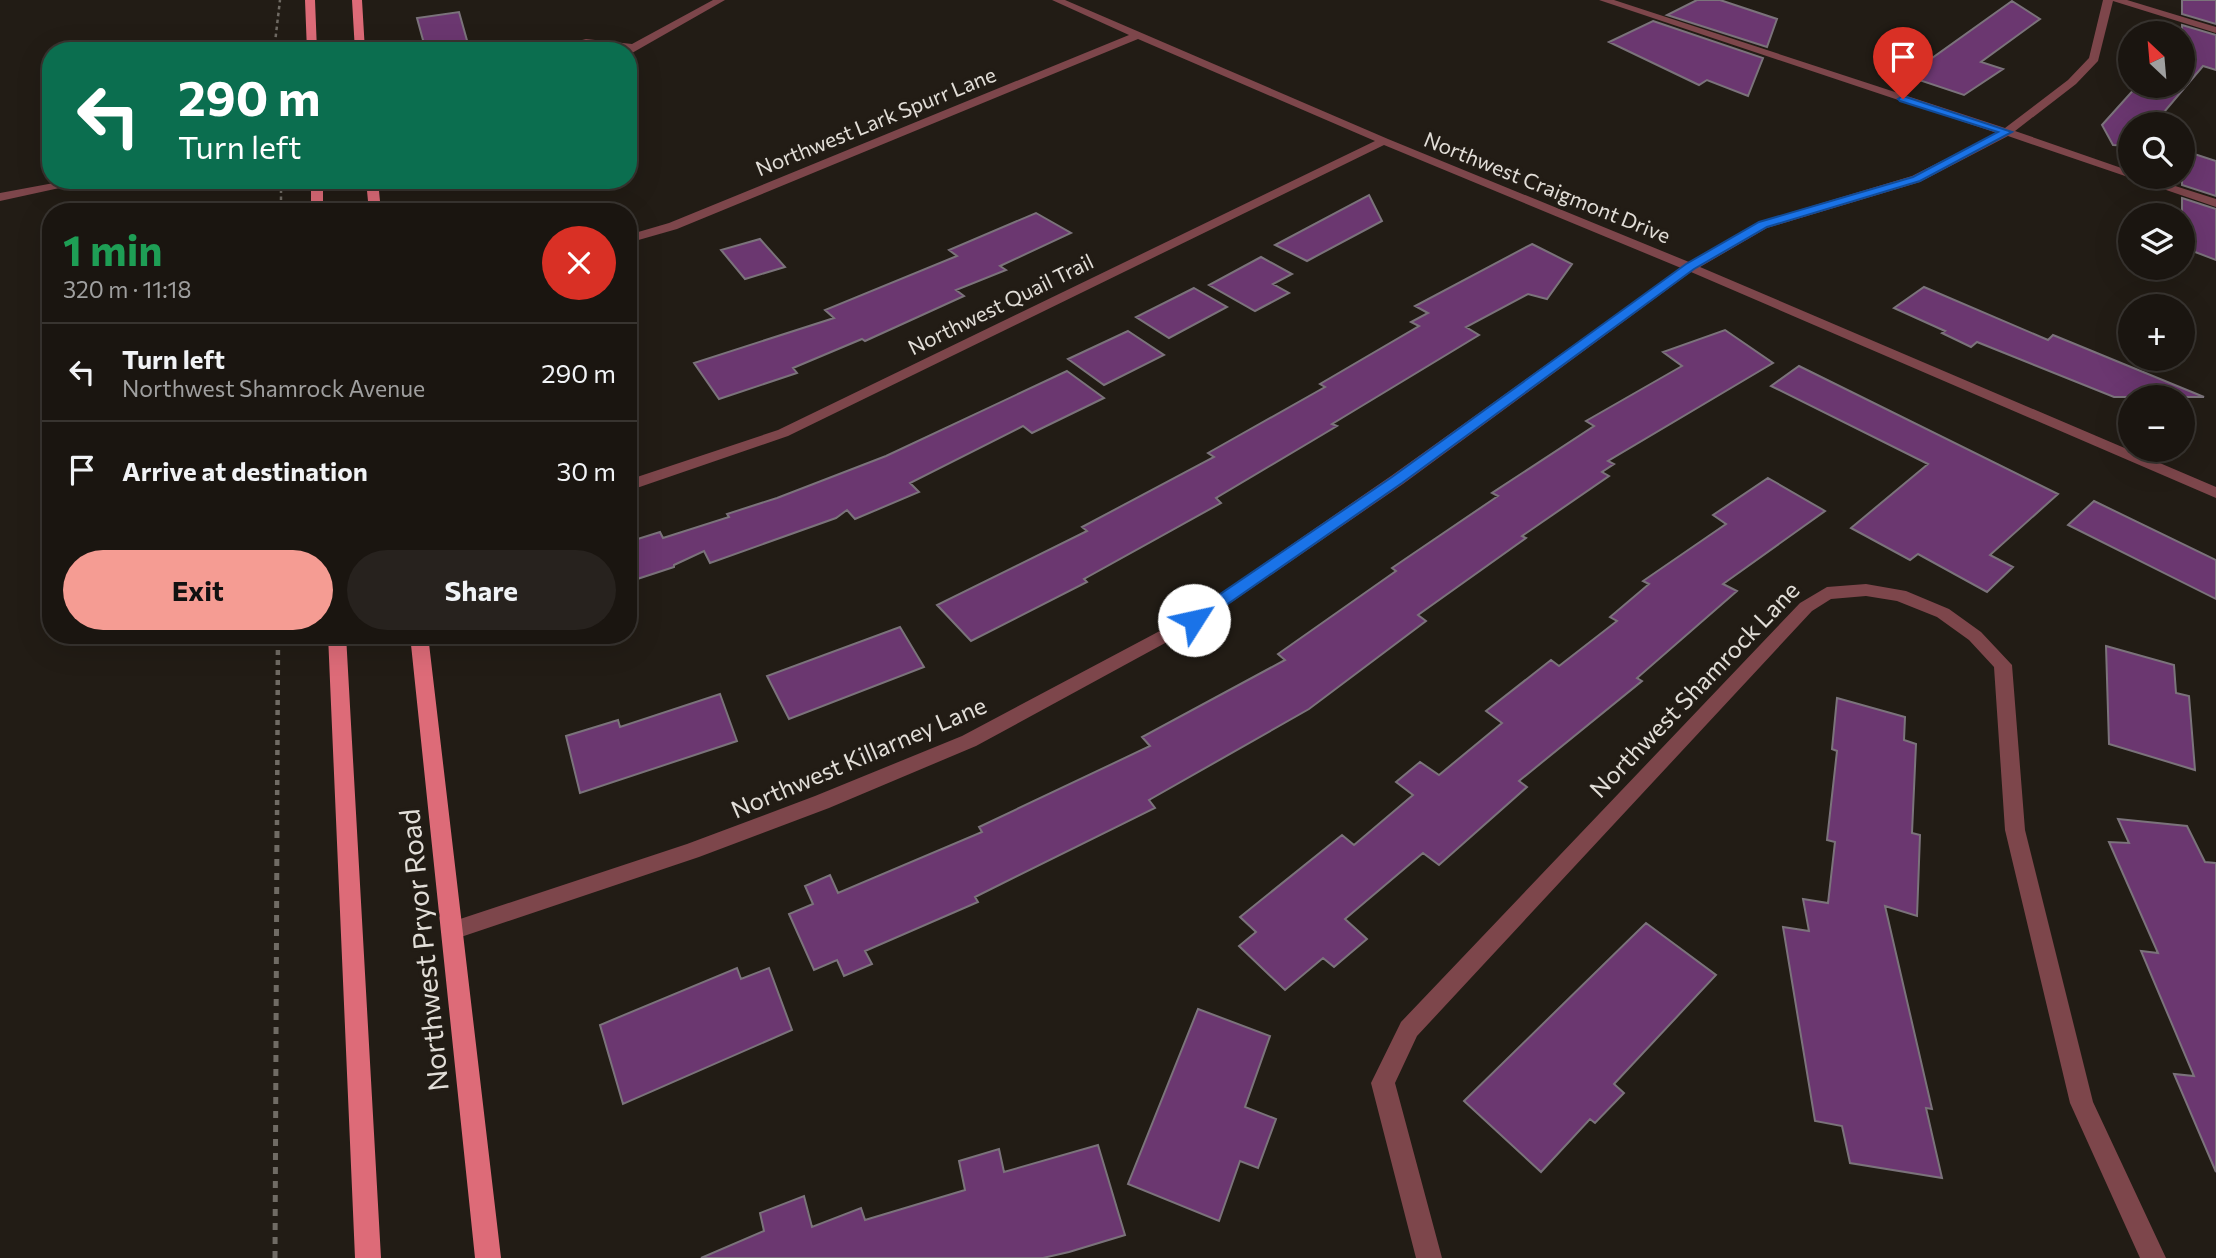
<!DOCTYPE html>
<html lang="en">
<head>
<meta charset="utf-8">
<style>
  body { margin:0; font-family:Commissioner,sans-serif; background:#27221e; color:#f1f3f6; height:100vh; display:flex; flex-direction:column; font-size:26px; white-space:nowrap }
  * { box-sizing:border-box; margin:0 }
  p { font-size:23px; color:#9f9f9f }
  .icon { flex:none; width:38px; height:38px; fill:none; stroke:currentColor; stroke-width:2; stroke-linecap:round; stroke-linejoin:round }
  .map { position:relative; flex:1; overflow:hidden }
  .panel { position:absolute; left:42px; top:203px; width:595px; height:441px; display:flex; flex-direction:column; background:#1a1510; border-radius:28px; box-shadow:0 7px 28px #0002,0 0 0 2px #383430 }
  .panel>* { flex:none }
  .top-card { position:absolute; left:42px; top:42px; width:595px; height:147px; border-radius:28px; box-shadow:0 7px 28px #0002,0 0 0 2px #383430; background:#0b6e4f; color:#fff; overflow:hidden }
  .needle { width:46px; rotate:334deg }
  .fabs { position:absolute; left:2118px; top:21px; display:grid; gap:14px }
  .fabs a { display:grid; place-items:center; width:77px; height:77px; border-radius:50%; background:#1a1510; box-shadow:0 7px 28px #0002,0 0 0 2px #383430; font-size:35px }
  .pin { position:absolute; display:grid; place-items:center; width:60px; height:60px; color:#fff; margin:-72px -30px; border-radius:50% 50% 50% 0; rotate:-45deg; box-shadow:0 0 7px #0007 }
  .pin .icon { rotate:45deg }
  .me { position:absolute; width:77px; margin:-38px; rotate:55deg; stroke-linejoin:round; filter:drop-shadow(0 0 5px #0008) }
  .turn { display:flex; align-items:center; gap:24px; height:147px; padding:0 21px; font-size:32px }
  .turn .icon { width:91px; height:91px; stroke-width:2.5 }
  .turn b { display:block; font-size:49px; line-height:60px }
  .round { display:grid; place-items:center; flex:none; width:74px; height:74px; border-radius:37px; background:#27221e }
  .headline { display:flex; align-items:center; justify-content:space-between; height:119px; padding:0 21px }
  h1 { font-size:42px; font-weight:700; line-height:52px; color:#1e9e55 }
  .action { display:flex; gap:14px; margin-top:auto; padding:14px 21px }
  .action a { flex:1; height:80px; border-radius:42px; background:#f59c93; color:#111; font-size:28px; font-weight:700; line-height:80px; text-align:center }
  .action a+a { background:#27221e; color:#f1f3f6 }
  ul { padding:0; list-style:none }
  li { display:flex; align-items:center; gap:21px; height:98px; padding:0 21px; border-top:2px solid #383430 }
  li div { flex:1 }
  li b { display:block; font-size:26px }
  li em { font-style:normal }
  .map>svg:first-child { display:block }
  .building { fill:#6b3770; stroke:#7b737b; stroke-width:2 }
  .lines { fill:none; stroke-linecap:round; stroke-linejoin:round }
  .path-far2 { stroke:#706b64; stroke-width:2.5; stroke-dasharray:3.5 3.5; stroke-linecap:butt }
  .path-far1 { stroke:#706b64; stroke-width:4.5; stroke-dasharray:5 5; stroke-linecap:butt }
  .path { stroke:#706b64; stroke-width:5; stroke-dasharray:7 7; stroke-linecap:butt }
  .minor { fill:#7d464b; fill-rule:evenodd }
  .major { fill:#dd6b78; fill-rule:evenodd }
  .route { fill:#1a73e8; stroke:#114b97; stroke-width:2 }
  .labels { text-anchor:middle; stroke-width:7; stroke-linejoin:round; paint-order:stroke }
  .far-street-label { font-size:21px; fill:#e2ded8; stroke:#221c15 }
  .street-label { font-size:24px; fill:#e2ded8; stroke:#221c15 }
  .near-street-label { font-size:28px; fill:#e2ded8; stroke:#221c15 }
</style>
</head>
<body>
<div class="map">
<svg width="2216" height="1258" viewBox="0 0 2216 1258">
  <rect width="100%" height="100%" fill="#221c15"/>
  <!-- building -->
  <path class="building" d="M 1697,0 L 1720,0 L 1777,19 L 1767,47 L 1667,15 Z
    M 2182,0 L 2216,0 L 2216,24 L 2182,14 Z
    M 2012,1 L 2040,19 L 1981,62 L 2003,69 L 1964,95 L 1907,76 Z
    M 459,12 L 470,51 L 426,51 L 417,18 Z
    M 1653,21 L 1763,58 L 1748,96 L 1707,80 L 1699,85 L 1609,42 Z
    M 2182,25 L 2216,35 L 2216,70 L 2203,66 L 2154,124 L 2130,124 L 2130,146 L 2113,145 L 2102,125 L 2137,86 L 2182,86 Z
    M 2182,150 L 2216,161 L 2216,196 L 2182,185 Z
    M 1369,195 L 1382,221 L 1307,261 L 1275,245 Z
    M 2182,198 L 2216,209 L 2216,260 L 2182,247 Z
    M 1036,213 L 1071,233 L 1000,266 L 1006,270 L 956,290 L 964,296 L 865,341 L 862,339 L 793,368 L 797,373 L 719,399 L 694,363 L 834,318 L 825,310 L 957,256 L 949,250 Z
    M 760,239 L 785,267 L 745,279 L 721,250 Z
    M 1532,244 L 1572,264 L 1547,299 L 1528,294 L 1466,327 L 1479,335 L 1332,424 L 1337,426 L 1216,498 L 1221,503 L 1084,579 L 1087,582 L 971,641 L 937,605 L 1087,531 L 1082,527 L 1214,457 L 1208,453 L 1325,387 L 1320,384 L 1419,326 L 1411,322 L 1428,313 L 1415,306 Z
    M 1261,257 L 1292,274 L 1273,284 L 1289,293 L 1255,311 L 1209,285 Z
    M 1924,287 L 2048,340 L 2053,335 L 2204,397 L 2114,397 L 1977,342 L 1971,347 L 1942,333 L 1945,331 L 1894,308 Z
    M 1194,288 L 1227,307 L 1169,338 L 1136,317 Z
    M 1725,330 L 1773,363 L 1608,461 L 1614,464 L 1602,472 L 1609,476 L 1522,536 L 1526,538 L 1418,615 L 1426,621 L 1309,709 L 1149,800 L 1155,808 L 975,897 L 978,902 L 865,951 L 872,964 L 844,976 L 837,960 L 814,970 L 789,914 L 813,904 L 805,886 L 830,875 L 838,893 L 982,832 L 979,827 L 1150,746 L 1142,737 L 1285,660 L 1278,654 L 1396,571 L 1392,568 L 1498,496 L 1492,493 L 1594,426 L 1586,421 L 1682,366 L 1663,352 Z
    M 1128,331 L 1164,355 L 1104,385 L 1068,359 Z
    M 1799,366 L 2058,494 L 1990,555 L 2013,567 L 1987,592 L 1918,554 L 1910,560 L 1851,528 L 1928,464 L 1771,386 Z
    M 1067,371 L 1104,398 L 1032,433 L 1023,426 L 910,483 L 919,492 L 855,519 L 847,510 L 836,518 L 710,563 L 704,551 L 674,565 L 674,567 L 628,582 L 628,542 L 660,532 L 663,538 L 729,517 L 727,514 L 777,498 L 886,456 Z
    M 1768,478 L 1825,511 L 1723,584 L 1737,591 L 1637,678 L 1642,681 L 1519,781 L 1527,787 L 1439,865 L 1423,853 L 1345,919 L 1367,939 L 1334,967 L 1323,958 L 1285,990 L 1239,946 L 1256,932 L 1240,917 L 1342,835 L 1354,845 L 1413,795 L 1396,782 L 1420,762 L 1439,775 L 1502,723 L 1486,711 L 1551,660 L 1559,666 L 1617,621 L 1610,617 L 1649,584 L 1643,581 L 1726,524 L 1713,515 Z
    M 2094,501 L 2216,560 L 2216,599 L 2068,525 Z
    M 900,627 L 924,667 L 789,719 L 767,676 Z
    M 2106,646 L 2174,665 L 2176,693 L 2189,696 L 2195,770 L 2109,744 Z
    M 720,694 L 737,741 L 580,793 L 566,736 L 618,720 L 620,727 Z
    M 1837,698 L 1905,717 L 1904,740 L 1916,744 L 1912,833 L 1920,835 L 1917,916 L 1885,906 L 1932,1109 L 1926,1108 L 1942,1178 L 1850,1163 L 1842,1126 L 1815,1121 L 1783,927 L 1809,931 L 1803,899 L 1828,903 L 1835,842 L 1827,840 L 1837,751 L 1832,749 Z
    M 2118,819 L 2187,826 L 2205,862 L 2216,863 L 2216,1172 L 2174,1074 L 2194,1076 L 2141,951 L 2158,953 L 2109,842 L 2129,843 Z
    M 1646,923 L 1716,975 L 1614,1084 L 1624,1093 L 1595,1123 L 1590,1119 L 1541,1172 L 1464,1101 Z
    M 737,968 L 741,979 L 769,968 L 792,1030 L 623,1104 L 600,1025 Z
    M 1198,1009 L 1270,1036 L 1245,1107 L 1276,1119 L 1258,1168 L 1240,1161 L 1219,1221 L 1128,1184 Z
    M 1098,1145 L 1125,1235 L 1069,1252 L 1043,1258 L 701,1258 L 764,1231 L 760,1213 L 804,1196 L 812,1227 L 861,1208 L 865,1220 L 965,1190 L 959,1161 L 999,1149 L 1004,1172 Z"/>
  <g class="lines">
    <!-- path-far2 -->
    <path class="path-far2" d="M 274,51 L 280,0
      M 274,180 L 281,183 L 281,212"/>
    <!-- path-far1 -->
    <path class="path-far1" d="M 277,825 L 278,635"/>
    <!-- path -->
    <path class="path" d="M 275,1258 L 277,824"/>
    <!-- minor -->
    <path class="minor" d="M 713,0 L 725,0 L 632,53 L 628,54 L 628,51 L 624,50 L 586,45 L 560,51 L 539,51 L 586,39 L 632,44 Z
      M 1052,0 L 1065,0 L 1388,139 L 1689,262 L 1759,222 L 1912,176 L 1997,133 L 1599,0 L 1614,0 L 2005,128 L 2068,80 L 2089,58 L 2103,0 L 2127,0 L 2216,27 L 2216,33 L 2113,1 L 2098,61 L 2076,84 L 2015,131 L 2130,171 L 2130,177 L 2147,177 L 2216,199 L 2216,207 L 2008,136 L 1920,182 L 1767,228 L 1700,267 L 2216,487 L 2216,498 L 1691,272 L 1403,484 L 1200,624 L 976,746 L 829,808 L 699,857 L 452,940 L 445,938 L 441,931 L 445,924 L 687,844 L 815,796 L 962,736 L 1188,616 L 1391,476 L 1681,268 L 1384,145 L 788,436 L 628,491 L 628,480 L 778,430 L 1375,141 L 1138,39 L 677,229 L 628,243 L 628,235 L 669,223 L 1129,35 Z
      M 70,180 L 96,180 L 0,201 L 0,193 Z
      M 1866,584 L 1906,591 L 1949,609 L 1981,632 L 2012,665 L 2025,830 L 2093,1102 L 2166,1258 L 2140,1258 L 2070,1103 L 2005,830 L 1994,667 L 1969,640 L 1937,617 L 1897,601 L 1866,596 L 1831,599 L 1812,611 L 1417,1036 L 1395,1083 L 1442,1258 L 1416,1258 L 1371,1083 L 1401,1022 L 1800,603 L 1827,587 Z"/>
    <!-- major -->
    <path class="major" d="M 305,0 L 315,0 L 317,51 L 307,51 Z
      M 352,0 L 362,0 L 365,51 L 355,51 Z
      M 311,180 L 323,180 L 323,212 L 311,212 Z
      M 366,180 L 378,180 L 381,212 L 369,212 Z
      M 328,635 L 346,635 L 381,1258 L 355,1258 Z
      M 410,635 L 428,635 L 501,1258 L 475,1258 Z"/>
  </g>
  <!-- route -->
  <path class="route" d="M 1903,96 L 2012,132 L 1920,181 L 1767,227 L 1694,269 L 1402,483 L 1199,624 L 1188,624 L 1186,620 L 1188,616 L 1392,477 L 1686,264 L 1759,222 L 1913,177 L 1998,132 L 1900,101 L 1898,99 Z"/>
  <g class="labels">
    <!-- far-street labels -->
    <g class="far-street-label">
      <text transform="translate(876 122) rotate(-22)" y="7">Northwest Lark Spurr Lane</text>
      <text transform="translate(1547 188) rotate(22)" y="7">Northwest Craigmont Drive</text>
      <text transform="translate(1001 305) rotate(-26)" y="7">Northwest Quail Trail</text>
    </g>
    <!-- street labels -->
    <g class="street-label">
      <text transform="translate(1695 690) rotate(-46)" y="8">Northwest Shamrock Lane</text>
      <text transform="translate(859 758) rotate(-23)" y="8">Northwest Killarney Lane</text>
    </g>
    <!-- near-street labels -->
    <g class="near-street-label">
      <text transform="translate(424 950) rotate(-96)" y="10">Northwest Pryor Road</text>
    </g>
  </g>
</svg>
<div class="fabs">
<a><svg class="needle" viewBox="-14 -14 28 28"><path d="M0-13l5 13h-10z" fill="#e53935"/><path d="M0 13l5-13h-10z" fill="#9f9f9f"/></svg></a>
<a><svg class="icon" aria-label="search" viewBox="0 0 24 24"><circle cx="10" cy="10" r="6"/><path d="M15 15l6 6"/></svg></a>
<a><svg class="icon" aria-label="layers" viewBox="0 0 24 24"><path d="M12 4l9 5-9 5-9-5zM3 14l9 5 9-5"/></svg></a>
<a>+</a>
<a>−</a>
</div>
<div class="pin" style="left:1903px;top:99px;background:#d93025"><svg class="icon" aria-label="arrive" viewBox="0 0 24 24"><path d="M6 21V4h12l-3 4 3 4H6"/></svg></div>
<svg class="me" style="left:1194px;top:620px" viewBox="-20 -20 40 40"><circle r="19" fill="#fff"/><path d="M0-13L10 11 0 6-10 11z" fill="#1a73e8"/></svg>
<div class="top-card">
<div class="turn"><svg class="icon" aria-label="left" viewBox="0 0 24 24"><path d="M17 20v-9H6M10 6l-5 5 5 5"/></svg><div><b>290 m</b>Turn left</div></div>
</div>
<section class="panel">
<div class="headline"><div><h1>1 min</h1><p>320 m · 11:18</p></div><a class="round" style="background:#d93025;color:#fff"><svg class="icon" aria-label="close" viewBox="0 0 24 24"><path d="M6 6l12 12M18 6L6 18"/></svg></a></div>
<ul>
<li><svg class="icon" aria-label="left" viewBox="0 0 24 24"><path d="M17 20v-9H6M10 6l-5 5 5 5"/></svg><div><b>Turn left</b><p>Northwest Shamrock Avenue</p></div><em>290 m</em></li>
<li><svg class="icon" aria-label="arrive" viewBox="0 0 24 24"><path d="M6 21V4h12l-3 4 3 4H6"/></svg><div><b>Arrive at destination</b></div><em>30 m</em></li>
</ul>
<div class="action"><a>Exit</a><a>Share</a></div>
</section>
</div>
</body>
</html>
